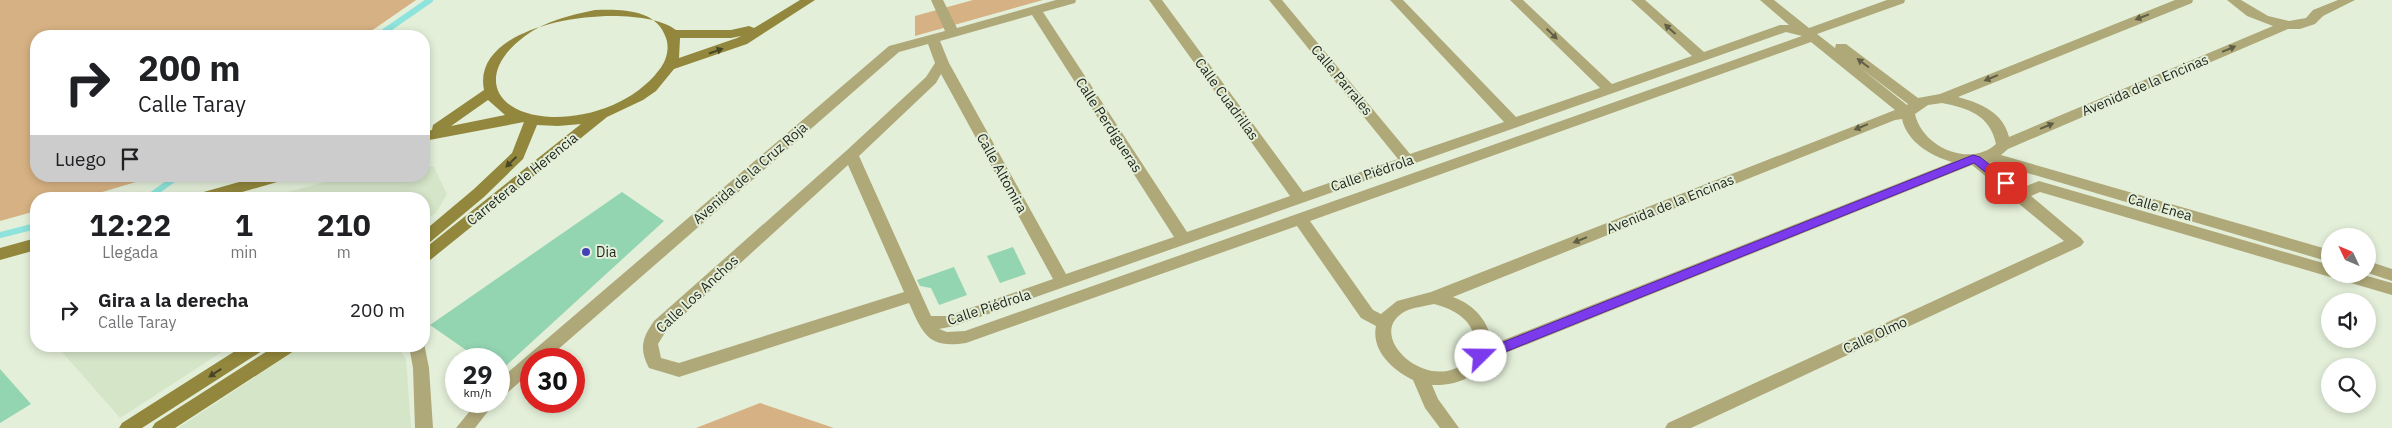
<!DOCTYPE html>
<html lang="es">
<head>
<meta charset="utf-8">
<style>
  body { margin:0; font-family:"IBM Plex Sans",sans-serif; background:#f6f6f6; color:#202124; height:100vh; display:flex; flex-direction:column; font-size:19px; white-space:nowrap }
  * { box-sizing:border-box; margin:0 }
  p { font-size:16px; color:#757577 }
  .icon { flex:none; width:28px; height:28px; fill:none; stroke:currentColor; stroke-width:2; stroke-linecap:round; stroke-linejoin:round }
  .map { position:relative; flex:1; overflow:hidden }
  .details { position:absolute; left:30px; top:192px; width:400px; height:160px; display:flex; flex-direction:column; background:#fff; border-radius:20px; box-shadow:0 2px 8px #0003 }
  .details>* { flex:none }
  .hud { position:absolute; left:30px; top:30px; width:400px; height:152px; border-radius:20px; box-shadow:0 2px 8px #0003; background:#fff; color:#202124; overflow:hidden }
  .needle { width:32px; rotate:314deg }
  .buttons { position:absolute; left:2321px; top:228px; display:grid; gap:10px }
  .buttons a { display:grid; place-items:center; width:55px; height:55px; border-radius:50%; background:#fff; box-shadow:0 2px 8px #0003; font-size:25px }
  .speed { position:absolute; left:445px; top:348px; display:flex; gap:10px; font-size:25px; font-weight:700; text-align:center }
  .speed>* { display:grid; place-content:center; width:65px; height:65px; border-radius:50%; background:#fff; box-shadow:0 2px 8px #0003; line-height:1 }
  .speed small { font-size:12px; font-weight:400 }
  .speed .limit { border:8px solid #d22; background:#fff; color:#111 }
  .pin { position:absolute; display:grid; place-items:center; width:42px; height:42px; color:#fff; margin:-21px; border-radius:10px; box-shadow:0 2px 8px #0006 }
  .me { position:absolute; width:55px; margin:-28px; rotate:68deg; stroke-linejoin:round; filter:drop-shadow(0 0 4px #0008) }
  .turn { display:flex; align-items:center; gap:18px; height:105px; padding:0 25px; font-size:22px }
  .turn .icon { width:65px; height:65px; stroke-width:2.5 }
  .turn b { display:block; font-size:35px; line-height:42px }
  .then { display:flex; align-items:center; height:48px; padding:0 25px; background:#0003; gap:10px; font-size:19px }
  .eta { display:flex; justify-content:space-evenly; align-items:center; height:85px; text-align:center }
  .eta b { font-size:30px; font-weight:700; line-height:35px }
  ul { padding:0; list-style:none }
  li { display:flex; align-items:center; gap:15px; height:65px; padding:0 25px }
  li div { flex:1 }
  li b { display:block; font-size:19px }
  li em { font-style:normal }
  .map>svg:first-child { display:block }
  .built { fill:#d5e5c8 }
  .green { fill:#d6b183 }
  .lines { fill:none; stroke-linecap:round; stroke-linejoin:round }
  .stream { stroke:#8ee3dc; stroke-width:6 }
  .building { fill:#93d4b1 }
  .street { fill:#afa879; fill-rule:evenodd }
  .secondary { fill:#92873c; fill-rule:evenodd }
  .oneway { fill:#605f45 }
  .oneway2 { fill:#474627 }
  .route { fill:#7c3aed; stroke:#51269a }
  .poi-dot { fill:#4341b6; stroke:#e3efd9; stroke-width:2 }
  .labels { text-anchor:middle; stroke-width:4; stroke-linejoin:round; paint-order:stroke }
  .street-label { font-size:14px; fill:#1f231b; stroke:#e3efd9 }
  .poi-label { font-size:14px; fill:#1f231b; stroke:#e3efd9; text-anchor:start }
</style>
</head>
<body>
<div class="map">
<svg width="2392" height="428" viewBox="0 0 2392 428">
  <rect width="100%" height="100%" fill="#e3efd9"/>
  <!-- built -->
  <path class="built" d="M 424,165 L 434,167 L 447,194 L 436,213 L 424,221 L 424,199 L 263,199 L 346,176 L 424,176 Z
    M 57,346 L 231,346 L 120,418 Z
    M 302,346 L 397,346 L 406,359 L 411,428 L 178,428 Z"/>
  <!-- green -->
  <path class="green" d="M 0,0 L 416,0 L 364,36 L 36,36 L 36,176 L 156,176 L 79,199 L 36,199 L 36,211 L 0,221 Z
    M 973,0 L 1043,0 L 915,36 L 915,16 Z
    M 760,403 L 834,428 L 696,428 Z"/>
  <g class="lines">
    <!-- stream -->
    <path class="stream" d="M 378,36 L 430,0
      M 141,199 L 149,197 L 178,176
      M 0,235 L 36,226"/>
  </g>
  <!-- building -->
  <path class="building" d="M 622,192 L 664,221 L 499,372 L 499,359 L 479,359 L 430,325 Z
    M 1013,247 L 1026,274 L 1000,283 L 987,256 Z
    M 954,267 L 967,295 L 939,305 L 931,288 L 920,286 L 917,280 Z
    M 0,369 L 31,404 L 0,423 Z"/>
  <g class="lines">
    <!-- street -->
    <path class="street" d="M 931,0 L 943,0 L 957,28 L 1056,0 L 1076,0 L 1075,3 L 1043,12 L 1187,232 L 1290,196 L 1149,0 L 1162,0 L 1303,192 L 1398,159 L 1269,0 L 1282,0 L 1410,154 L 1504,122 L 1390,0 L 1403,0 L 1516,117 L 1600,88 L 1510,0 L 1523,0 L 1612,84 L 1692,56 L 1631,0 L 1645,0 L 1704,52 L 1780,25 L 1789,25 L 1760,0 L 1774,0 L 1809,28 L 1887,0 L 1905,0 L 1904,3 L 1817,34 L 1835,48 L 1836,44 L 1846,44 L 1918,98 L 1940,94 L 2175,0 L 2193,0 L 2192,3 L 1958,97 C 1980,103 2003,112 2009,137 L 2273,26 L 2247,16 L 2227,0 L 2241,0 L 2268,16 L 2289,21 L 2306,18 L 2313,10 L 2338,0 L 2355,0 L 2323,16 L 2315,24 L 2300,29 L 2288,29 L 2008,149 L 2001,155 L 2330,250 L 2330,262 L 1990,162 L 2021,188 L 2039,181 L 2330,265 L 2330,274 L 2360,274 L 2392,283 L 2392,295 L 2334,278 L 2333,276 L 2330,277 L 2040,192 L 2031,196 L 2081,238 L 2084,242 L 2081,246 L 1691,428 L 1665,428 L 1668,423 L 2064,241 L 1972,165 L 1486,361 C 1475,379 1452,386 1432,385 L 1438,399 L 1459,428 L 1440,428 L 1425,408 L 1413,380 C 1393,370 1371,351 1376,326 L 1361,318 L 1297,226 L 966,343 C 928,349 923,334 909,303 L 679,377 L 649,368 C 639,349 642,338 654,321 L 846,151 L 926,77 L 935,63 L 928,44 L 899,52 L 547,359 L 531,359 L 531,372 L 505,395 L 499,397 L 499,380 L 889,46 L 945,31 ZM 1032,15 L 1174,237 L 1066,274 L 949,63 L 940,41 ZM 1786,32 L 1802,36 L 965,331 L 947,332 L 939,329 L 954,326 ZM 1811,42 L 1895,110 L 1431,292 L 1397,301 L 1381,314 L 1373,310 L 1310,221 ZM 1859,67 L 1908,104 L 1907,105 ZM 941,74 L 1053,279 L 948,316 L 931,316 L 859,156 L 936,83 ZM 1942,103 C 1968,108 1990,115 1996,144 C 1970,168 1922,147 1915,114 L 1928,105 ZM 1902,119 C 1907,142 1931,156 1952,162 L 1491,345 C 1491,322 1473,304 1453,297 L 1895,120 ZM 848,165 L 904,292 L 679,363 L 661,358 L 658,344 L 666,331 ZM 1434,304 C 1454,309 1474,320 1475,343 C 1475,350 1473,356 1468,360 C 1429,398 1359,332 1408,310 C 1416,307 1426,306 1434,304 Z
      M 2368,261 L 2392,269 L 2392,281 L 2368,273 Z
      M 424,343 L 429,368 L 433,428 L 415,428 L 413,368 L 409,346 L 424,346 Z
      M 478,401 L 496,401 L 475,428 L 456,428 Z"/>
    <!-- secondary -->
    <path class="secondary" d="M 800,0 L 815,0 L 747,44 L 674,69 L 656,91 L 643,100 L 607,117 L 429,261 L 424,263 L 424,249 L 581,124 L 558,126 L 537,125 L 523,159 L 484,197 L 429,243 L 424,245 L 424,231 L 474,189 L 512,153 L 524,122 L 424,141 L 424,131 L 432,130 L 433,125 L 484,90 C 469,17 639,0 676,30 L 731,30 L 749,26 L 754,28 ZM 595,10 C 621,9 657,9 666,38 C 670,49 666,62 659,70 C 635,102 590,118 552,117 C 493,115 475,73 525,36 C 545,21 571,15 595,10 ZM 741,36 L 737,38 L 679,58 L 680,38 L 731,38 ZM 488,100 L 505,115 L 451,126 Z
      M 260,176 L 286,176 L 284,180 L 218,199 L 191,199 L 193,195 Z
      M 36,238 L 36,250 L 0,260 L 0,248 Z
      M 243,346 L 264,346 L 262,351 L 142,428 L 119,428 L 122,423 Z
      M 275,346 L 296,346 L 294,351 L 175,428 L 152,428 L 155,423 Z"/>
  </g>
  <!-- one-way arrows -->
  <defs><path id="oneway-solid" d="M-6-.8H1V-3.2L6.5 0L1 3.2V.8H-6Z" transform="scale(1.25)"/></defs>
  <g class="oneway">
    <use href="#oneway-solid" transform="translate(2142 17) rotate(159)"/>
    <use href="#oneway-solid" transform="translate(1670 29) rotate(-138)"/>
    <use href="#oneway-solid" transform="translate(1552 34) rotate(44)"/>
    <use href="#oneway-solid" transform="translate(2229 49) rotate(-23)"/>
    <use href="#oneway-solid" transform="translate(1863 63) rotate(-143)"/>
    <use href="#oneway-solid" transform="translate(1991 78) rotate(158)"/>
    <use href="#oneway-solid" transform="translate(2047 126) rotate(-23)"/>
    <use href="#oneway-solid" transform="translate(1861 127) rotate(158)"/>
    <use href="#oneway-solid" transform="translate(1580 240) rotate(158)"/>
  </g>
  <g class="oneway2">
    <use href="#oneway-solid" transform="translate(716 51) rotate(-19)"/>
    <use href="#oneway-solid" transform="translate(511 162) rotate(136)"/>
    <use href="#oneway-solid" transform="translate(215 373) rotate(147)"/>
  </g>
  <!-- route -->
  <path class="route" d="M 1973,155 L 1980,157 L 2009,180 L 2009,186 L 2002,186 L 1974,163 L 1485,360 L 1481,361 L 1475,356 L 1476,353 Z"/>
  <!-- markers -->
  <circle class="poi-dot" cx="586" cy="252" r="5"/>
  <g class="labels">
    <!-- street labels -->
    <g class="street-label">
      <text transform="translate(1342 80) rotate(50)" y="5">Calle Parrales</text>
      <text transform="translate(2145 85) rotate(-23)" y="5">Avenida de la Encinas</text>
      <text transform="translate(1227 99) rotate(54)" y="5">Calle Cuadrillas</text>
      <text transform="translate(1109 125) rotate(57)" y="5">Calle Perdigueras</text>
      <text transform="translate(750 173) rotate(-41)" y="5">Avenida de la Cruz Roja</text>
      <text transform="translate(1002 173) rotate(61)" y="5">Calle Altomira</text>
      <text transform="translate(1372 173) rotate(-19)" y="5">Calle Piédrola</text>
      <text transform="translate(522 179) rotate(-39)" y="5">Carretera de Herencia</text>
      <text transform="translate(1670 204) rotate(-22)" y="5">Avenida de la Encinas</text>
      <text transform="translate(2160 207) rotate(16)" y="5">Calle Enea</text>
      <text transform="translate(697 294) rotate(-43)" y="5">Calle Los Anchos</text>
      <text transform="translate(989 307) rotate(-18)" y="5">Calle Piédrola</text>
      <text transform="translate(1875 335) rotate(-25)" y="5">Calle Olmo</text>
    </g>
    <!-- poi labels -->
    <g class="poi-label">
      <text x="596" y="257">Dia</text>
    </g>
  </g>
</svg>
<div class="buttons">
<a><svg class="needle" viewBox="-14 -14 28 28"><path d="M0-13l5 13h-10z" fill="#e53935"/><path d="M0 13l5-13h-10z" fill="#757577"/></svg></a>
<a><svg class="icon" aria-label="sound" viewBox="0 0 24 24"><path d="M4 9h4l5-4v14l-5-4H4zM17 9q2 3 0 6"/></svg></a>
<a><svg class="icon" aria-label="search" viewBox="0 0 24 24"><circle cx="10" cy="10" r="6"/><path d="M15 15l6 6"/></svg></a>
</div>
<div class="speed"><div>29<small>km/h</small></div><div class="limit">30</div></div>
<div class="pin" style="left:2006px;top:183px;background:#d93025"><svg class="icon" aria-label="arrive" viewBox="0 0 24 24"><path d="M6 21V4h12l-3 4 3 4H6"/></svg></div>
<svg class="me" style="left:1481px;top:356px" viewBox="-20 -20 40 40"><circle r="19" fill="#fff"/><path d="M0-13L10 11 0 6-10 11z" fill="#7c3aed"/></svg>
<div class="hud">
<div class="turn"><svg class="icon" aria-label="right" viewBox="0 0 24 24"><path d="M7 20v-9h11M14 6l5 5-5 5"/></svg><div><b>200 m</b>Calle Taray</div></div>
<div class="then">Luego<svg class="icon" aria-label="arrive" viewBox="0 0 24 24"><path d="M6 21V4h12l-3 4 3 4H6"/></svg></div>
</div>
<section class="details">
<div class="eta">
<div><b>12:22</b><p>Llegada</p></div>
<div><b>1</b><p>min</p></div>
<div><b>210</b><p>m</p></div>
</div>
<ul>
<li><svg class="icon" aria-label="right" viewBox="0 0 24 24"><path d="M7 20v-9h11M14 6l5 5-5 5"/></svg><div><b>Gira a la derecha</b><p>Calle Taray</p></div><em>200 m</em></li>
</ul>
</section>
</div>
</body>
</html>
